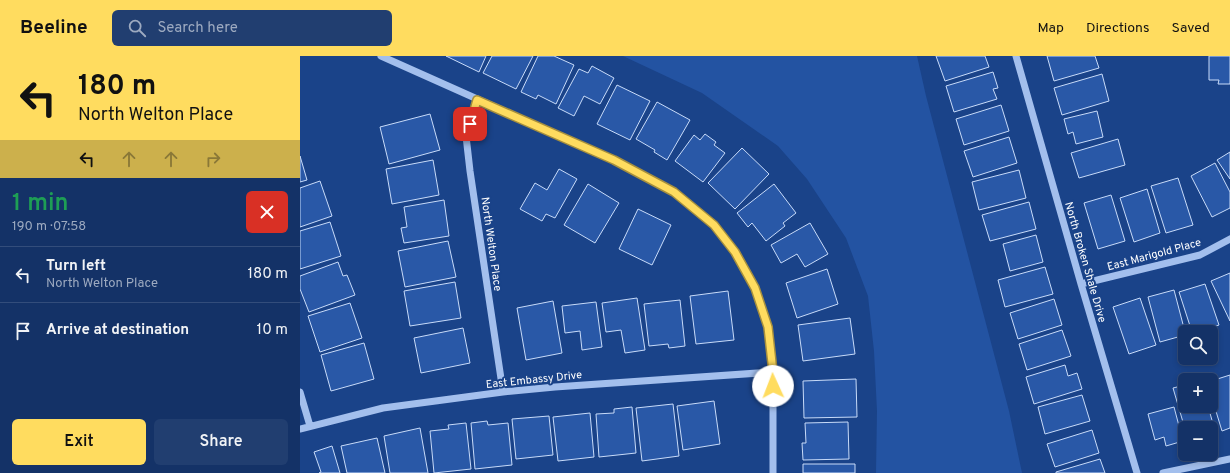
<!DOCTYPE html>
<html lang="en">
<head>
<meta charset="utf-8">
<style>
  body { margin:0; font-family:Overpass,sans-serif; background:#213e70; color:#f1f3f6; height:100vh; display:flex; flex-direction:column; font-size:15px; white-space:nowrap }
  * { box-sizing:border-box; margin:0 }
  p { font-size:13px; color:#9daac0 }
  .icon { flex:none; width:22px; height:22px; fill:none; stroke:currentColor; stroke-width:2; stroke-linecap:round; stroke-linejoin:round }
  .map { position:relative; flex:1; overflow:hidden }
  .panel { display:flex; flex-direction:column; background:#143267; width:300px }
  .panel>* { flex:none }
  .hud { background:#ffdc5f; color:#111; overflow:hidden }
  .tools { position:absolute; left:878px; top:269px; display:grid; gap:8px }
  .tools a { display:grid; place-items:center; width:40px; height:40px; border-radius:6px; background:#143267; box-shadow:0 2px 6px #0003,0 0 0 1px #334d7b; font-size:20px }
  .pin { position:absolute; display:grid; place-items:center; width:34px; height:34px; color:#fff; margin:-17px; border-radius:8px; box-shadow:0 2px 6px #0006 }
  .me { position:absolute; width:44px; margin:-22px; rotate:358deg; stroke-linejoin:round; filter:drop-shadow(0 0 3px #0008) }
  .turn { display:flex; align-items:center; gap:14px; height:84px; padding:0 12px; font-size:18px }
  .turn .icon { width:52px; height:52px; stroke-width:2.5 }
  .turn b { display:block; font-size:28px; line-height:34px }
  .lanes { display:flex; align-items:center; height:38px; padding:0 12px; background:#0003; justify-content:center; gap:20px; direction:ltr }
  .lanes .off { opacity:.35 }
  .round { display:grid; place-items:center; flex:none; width:42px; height:42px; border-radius:6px; background:#213e70 }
  .headline { display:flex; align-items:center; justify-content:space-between; height:68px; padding:0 12px }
  h1 { font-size:24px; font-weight:600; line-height:30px; color:#1e9e55 }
  .primary-button { display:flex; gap:8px; margin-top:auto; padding:8px 12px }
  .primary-button a { flex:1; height:46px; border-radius:6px; background:#ffdc5f; color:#111; font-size:16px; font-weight:600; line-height:46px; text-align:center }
  .primary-button a+a { background:#213e70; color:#f1f3f6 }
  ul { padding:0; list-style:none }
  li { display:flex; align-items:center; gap:12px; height:56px; padding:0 12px; border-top:1px solid #334d7b }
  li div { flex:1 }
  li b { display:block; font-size:15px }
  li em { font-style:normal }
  header { display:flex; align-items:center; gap:24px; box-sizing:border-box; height:56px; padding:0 20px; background:#ffdc5f; color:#111 }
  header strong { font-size:19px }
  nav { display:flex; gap:22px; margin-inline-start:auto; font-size:14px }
  .search { width:280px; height:36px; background:#213e70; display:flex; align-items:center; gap:10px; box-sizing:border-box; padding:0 14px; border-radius:6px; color:#9daac0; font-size:15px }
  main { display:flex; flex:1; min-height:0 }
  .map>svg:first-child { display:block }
  .green { fill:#2353a2 }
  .building { fill:#2958a7; stroke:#c8dbf9 }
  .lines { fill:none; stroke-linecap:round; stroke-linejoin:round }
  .minor { stroke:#a3bfed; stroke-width:7 }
  .route-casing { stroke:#a68f3e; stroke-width:10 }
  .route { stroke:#ffdc5f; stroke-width:7 }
  .labels { text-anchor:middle; stroke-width:4; stroke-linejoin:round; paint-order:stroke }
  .street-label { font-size:11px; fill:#fff; stroke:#1a4389 }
</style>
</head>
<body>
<header>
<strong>Beeline</strong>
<div class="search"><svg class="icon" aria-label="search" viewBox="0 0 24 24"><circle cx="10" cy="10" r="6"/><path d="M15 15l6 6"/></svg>Search here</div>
<nav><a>Map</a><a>Directions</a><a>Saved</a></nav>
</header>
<main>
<section class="panel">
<div class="hud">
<div class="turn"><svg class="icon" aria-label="left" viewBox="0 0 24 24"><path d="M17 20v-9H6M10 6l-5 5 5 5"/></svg><div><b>180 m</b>North Welton Place</div></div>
<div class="lanes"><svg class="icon" aria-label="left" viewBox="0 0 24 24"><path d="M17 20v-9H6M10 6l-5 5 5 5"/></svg><svg class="icon off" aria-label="ahead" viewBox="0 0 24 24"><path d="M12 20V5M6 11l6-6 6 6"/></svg><svg class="icon off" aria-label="ahead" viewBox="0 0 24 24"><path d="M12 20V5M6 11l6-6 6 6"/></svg><svg class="icon off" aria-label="right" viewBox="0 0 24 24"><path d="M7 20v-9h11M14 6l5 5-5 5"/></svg></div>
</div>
<div class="headline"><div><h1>1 min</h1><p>190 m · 07:58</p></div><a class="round" style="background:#d93025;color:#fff"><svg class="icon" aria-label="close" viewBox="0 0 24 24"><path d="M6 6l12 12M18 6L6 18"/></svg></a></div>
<ul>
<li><svg class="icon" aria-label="left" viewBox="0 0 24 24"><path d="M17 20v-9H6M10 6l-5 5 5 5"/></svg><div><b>Turn left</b><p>North Welton Place</p></div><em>180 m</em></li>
<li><svg class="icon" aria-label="arrive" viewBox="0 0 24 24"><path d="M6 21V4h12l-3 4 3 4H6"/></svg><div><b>Arrive at destination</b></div><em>10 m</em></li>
</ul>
<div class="primary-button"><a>Exit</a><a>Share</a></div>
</section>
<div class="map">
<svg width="930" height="417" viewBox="0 0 930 417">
  <rect width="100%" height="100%" fill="#1a4389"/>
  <!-- green -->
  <path class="green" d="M 323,0 L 617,0 L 626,40 L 709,355 L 722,417 L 576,417 L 577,355 L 574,295 L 568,240 L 546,182 L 507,123 L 478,90 L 402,37 Z"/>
  <!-- building -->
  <path class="building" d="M 146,0 L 186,0 L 179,16 Z
    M 192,0 L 233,0 L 216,33 L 183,17 Z
    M 238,0 L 254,0 L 274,9 L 256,48 L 238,39 L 236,43 L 221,36 Z
    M 636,0 L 685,0 L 689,11 L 645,25 Z
    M 747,0 L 795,0 L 799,12 L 754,25 Z
    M 909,0 L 930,0 L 930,28 L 918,28 L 919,24 L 909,24 Z
    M 292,10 L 314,22 L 300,48 L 284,40 L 274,60 L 258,52 L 279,13 L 288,17 Z
    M 693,16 L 698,32 L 693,33 L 697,43 L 654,56 L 646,30 Z
    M 802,18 L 809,45 L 762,59 L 754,32 Z
    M 317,29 L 350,45 L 330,84 L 297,68 Z
    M 357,46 L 390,64 L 367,104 L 354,96 L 355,94 L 336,83 Z
    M 701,49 L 709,75 L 664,89 L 656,63 Z
    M 797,55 L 803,81 L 776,88 L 773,76 L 768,78 L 764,63 Z
    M 130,58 L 140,94 L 89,108 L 80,71 Z
    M 405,78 L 416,86 L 414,89 L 425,97 L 403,126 L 375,105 L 394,79 L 400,84 Z
    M 709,81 L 717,107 L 673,121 L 664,95 Z
    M 818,83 L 825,109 L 779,122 L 771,97 Z
    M 442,92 L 469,118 L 435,153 L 408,127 Z
    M 930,96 L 930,123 L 917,104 Z
    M 0,100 L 7,124 L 0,126 Z
    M 133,104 L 139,139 L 92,148 L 86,113 Z
    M 915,107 L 930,136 L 930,152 L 912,161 L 891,120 Z
    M 259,113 L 277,123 L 255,162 L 246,158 L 242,165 L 220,153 L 235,127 L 247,134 Z
    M 719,114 L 726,142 L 679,154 L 672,126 Z
    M 878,122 L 893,169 L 866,177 L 851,130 Z
    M 20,125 L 32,160 L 0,171 L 0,132 Z
    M 288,128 L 319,147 L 295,187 L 264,169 Z
    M 474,128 L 496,157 L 483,167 L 485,170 L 466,185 L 452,167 L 448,171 L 437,157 Z
    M 847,133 L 860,177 L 834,186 L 820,142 Z
    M 811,139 L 825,185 L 798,193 L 784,147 Z
    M 144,144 L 149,180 L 104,187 L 101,172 L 107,171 L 104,151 Z
    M 729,146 L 736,173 L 690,185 L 682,159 Z
    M 338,153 L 371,169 L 352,209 L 319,193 Z
    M 30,166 L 41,200 L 0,213 L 0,175 Z
    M 510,167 L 528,198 L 505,211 L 497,198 L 481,207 L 471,189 Z
    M 736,179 L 743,206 L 710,215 L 703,188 Z
    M 148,185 L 156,221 L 105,231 L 98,195 Z
    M 38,206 L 43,220 L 47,219 L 55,239 L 9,256 L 0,233 L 0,220 Z
    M 745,211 L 753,238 L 705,251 L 698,224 Z
    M 527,213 L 538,248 L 497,262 L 486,227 Z
    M 930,217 L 930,265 L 911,225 Z
    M 155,226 L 161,262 L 110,270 L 104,235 Z
    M 905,228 L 919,269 L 899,276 L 892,276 L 879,236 Z
    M 874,234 L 885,276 L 885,279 L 860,286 L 848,241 Z
    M 428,235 L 434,284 L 396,288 L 390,240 Z
    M 337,242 L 345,294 L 325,297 L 321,274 L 306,276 L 302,247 Z
    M 840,242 L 856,289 L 829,298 L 813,251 Z
    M 754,243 L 762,269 L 718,283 L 710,257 Z
    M 380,244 L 385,290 L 369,292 L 368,288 L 349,290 L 344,248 Z
    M 253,245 L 262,297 L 226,304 L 217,252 Z
    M 296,246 L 302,291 L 282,294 L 280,275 L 265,277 L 262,250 Z
    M 50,247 L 62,282 L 20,296 L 8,260 Z
    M 550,262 L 555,298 L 503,305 L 498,269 Z
    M 163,272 L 170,307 L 121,317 L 114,282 Z
    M 762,274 L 771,300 L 727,314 L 719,288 Z
    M 64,287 L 74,323 L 31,335 L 21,299 Z
    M 765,309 L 768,320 L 777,317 L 782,333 L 734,348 L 726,321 Z
    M 930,319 L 930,372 L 922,375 L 911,339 L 911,325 Z
    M 556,323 L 557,361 L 504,362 L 503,325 Z
    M 885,329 L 885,350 L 908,350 L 915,375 L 911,377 L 911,372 L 885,373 L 873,332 Z
    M 782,339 L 790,365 L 745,378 L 738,351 Z
    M 414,345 L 420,388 L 383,394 L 377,350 Z
    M 373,348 L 379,400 L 342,405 L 336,352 Z
    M 332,351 L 336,397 L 299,401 L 296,358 L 314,357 L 314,353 Z
    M 874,351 L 883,385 L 866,390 L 864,381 L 855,384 L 848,358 Z
    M 290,357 L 294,401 L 258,405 L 253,361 Z
    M 249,360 L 253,399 L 216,403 L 212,363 Z
    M 187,365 L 188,369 L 208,367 L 212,409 L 175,413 L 171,367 Z
    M 548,366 L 549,403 L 503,404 L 502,387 L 506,387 L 505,367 Z
    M 166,367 L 171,413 L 134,417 L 130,375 L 149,373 L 148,369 Z
    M 120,372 L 128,417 L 90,417 L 84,380 Z
    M 792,374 L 799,397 L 755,411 L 747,388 Z
    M 77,382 L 85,417 L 47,417 L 41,390 Z
    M 32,390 L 40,417 L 19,417 L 21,416 L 14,396 Z
    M 800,403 L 805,417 L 756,417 L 756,416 Z
    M 503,408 L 555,408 L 555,417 L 503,417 Z"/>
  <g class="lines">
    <!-- minor -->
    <path class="minor" d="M 81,0 L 314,104 L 374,136 L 414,169 L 435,196 L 455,232 L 468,271 L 473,316 L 473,417
      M 716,0 L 781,228 L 837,417
      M 177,44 L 166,80 L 170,115 L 203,336
      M 781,228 L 900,199 L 930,183
      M 0,336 L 10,370
      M 0,373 L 83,352 L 203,336 L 255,331 L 473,316
      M 863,417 L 930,403"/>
  </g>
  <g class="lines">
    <defs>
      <path id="route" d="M 170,68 L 177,44 L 314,104 L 374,136 L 414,169 L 435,196 L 455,232 L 468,271 L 473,316 L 473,330"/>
    </defs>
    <!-- route casing -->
    <use href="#route" class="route-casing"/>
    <!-- route -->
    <use href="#route" class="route"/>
  </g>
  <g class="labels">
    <!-- street labels -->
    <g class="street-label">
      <text transform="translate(192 188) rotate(82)" y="4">North Welton Place</text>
      <text transform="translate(854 198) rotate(-15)" y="4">East Marigold Place</text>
      <text transform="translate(786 206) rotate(74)" y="4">North Broken Shale Drive</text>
      <text transform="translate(234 323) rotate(-6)" y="4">East Embassy Drive</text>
    </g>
  </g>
</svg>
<div class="tools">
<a><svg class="icon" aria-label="search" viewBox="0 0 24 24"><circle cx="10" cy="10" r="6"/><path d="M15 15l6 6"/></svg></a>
<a>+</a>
<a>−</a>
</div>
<div class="pin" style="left:170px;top:68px;background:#d93025"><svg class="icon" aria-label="arrive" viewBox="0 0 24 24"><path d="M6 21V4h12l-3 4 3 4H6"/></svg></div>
<svg class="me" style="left:473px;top:330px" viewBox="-20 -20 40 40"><circle r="19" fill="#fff"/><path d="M0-13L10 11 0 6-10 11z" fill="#ffdc5f"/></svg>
</div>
</main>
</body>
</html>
